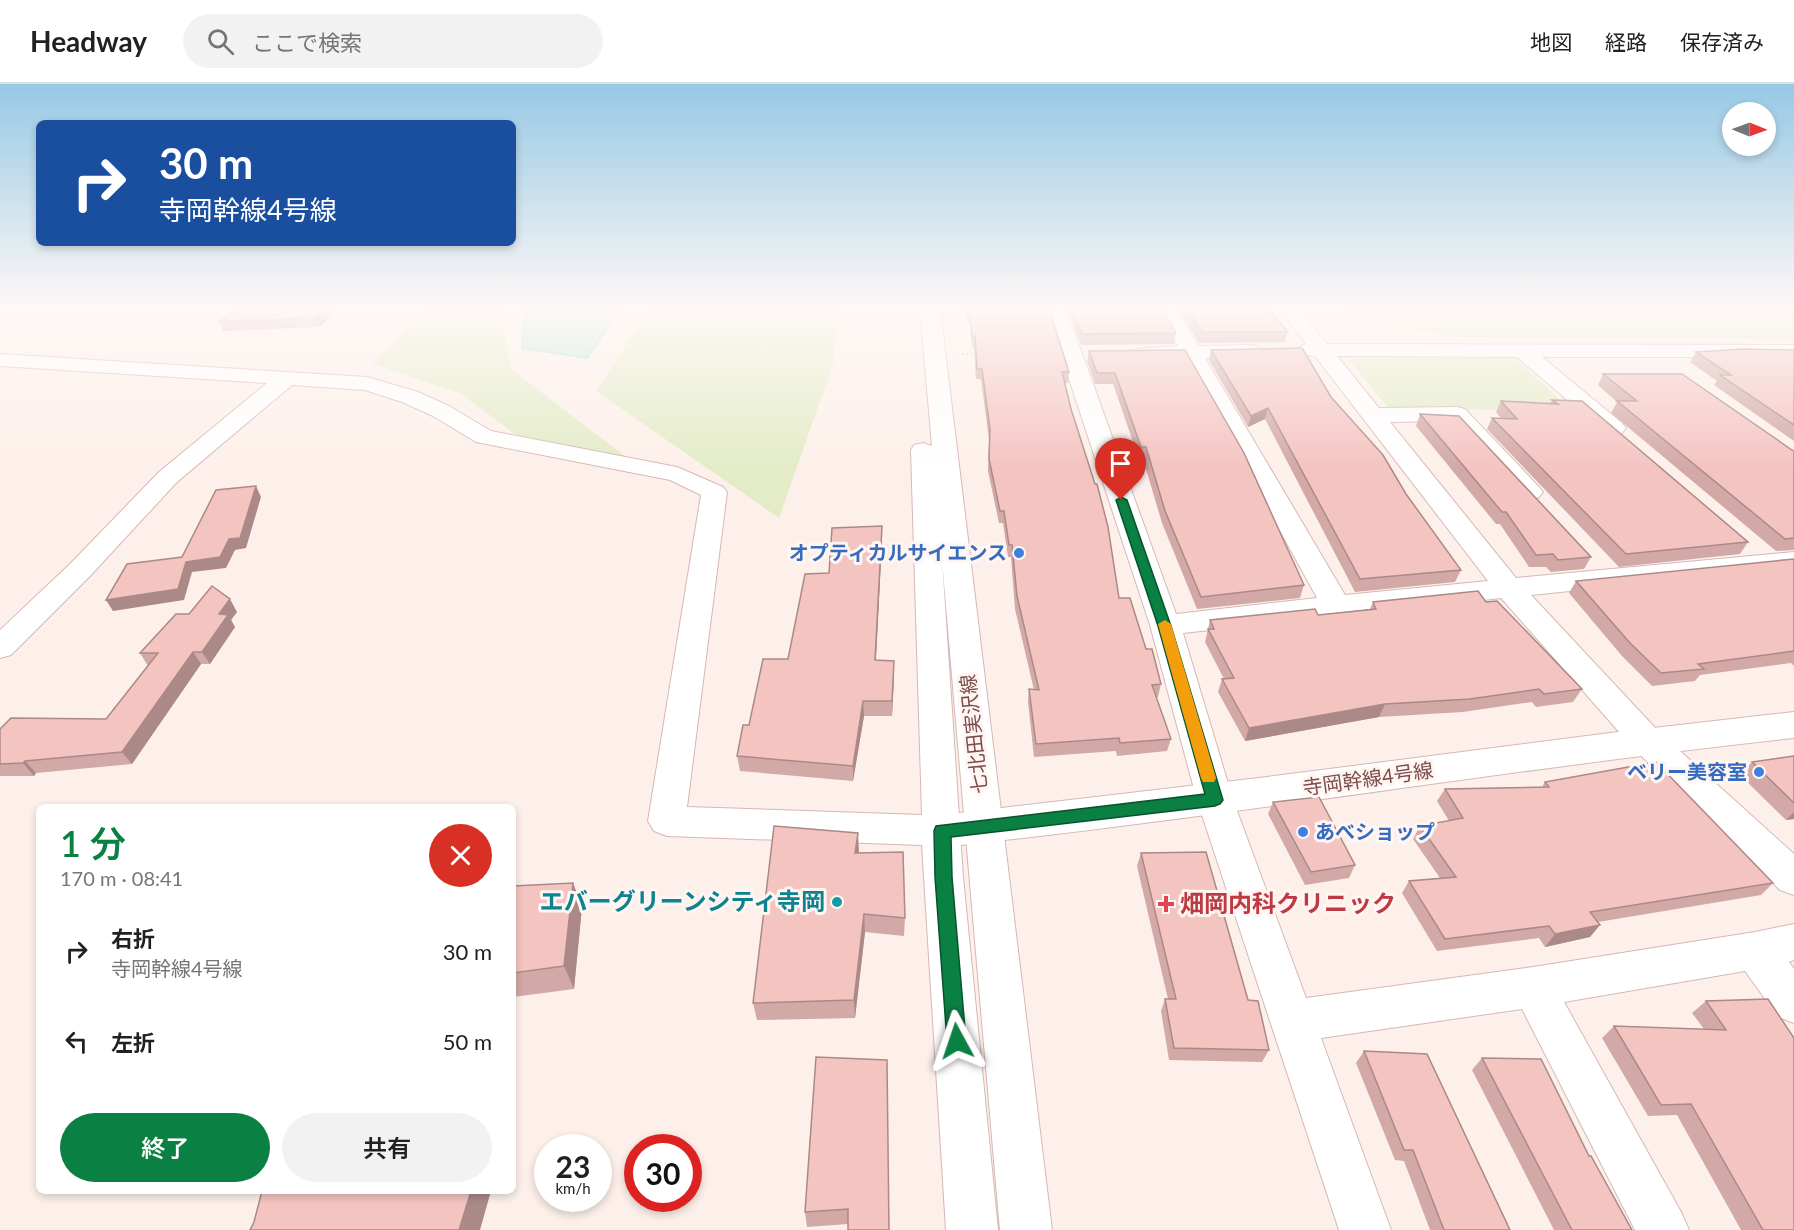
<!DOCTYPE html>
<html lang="ja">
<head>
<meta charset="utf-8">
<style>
  body { margin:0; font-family:Lato,"Noto Sans JP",sans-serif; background:#f2f2f2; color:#202124; height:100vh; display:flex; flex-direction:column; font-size:22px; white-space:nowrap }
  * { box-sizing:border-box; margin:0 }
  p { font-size:20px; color:#757577 }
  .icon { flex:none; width:33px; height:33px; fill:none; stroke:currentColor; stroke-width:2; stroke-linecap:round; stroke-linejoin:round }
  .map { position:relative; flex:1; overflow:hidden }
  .panel { position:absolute; left:36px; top:720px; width:480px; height:390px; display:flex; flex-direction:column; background:#fff; border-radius:9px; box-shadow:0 3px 9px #0003 }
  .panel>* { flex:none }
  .top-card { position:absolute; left:36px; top:36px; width:480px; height:126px; border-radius:9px; box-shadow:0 3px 9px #0003; background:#1a4fa0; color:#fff; overflow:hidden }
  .needle { width:39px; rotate:91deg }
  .tools { position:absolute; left:1722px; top:18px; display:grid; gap:12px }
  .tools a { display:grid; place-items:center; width:54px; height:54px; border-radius:50%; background:#fff; box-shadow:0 3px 9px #0003; font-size:30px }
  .speed { position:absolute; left:534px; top:1050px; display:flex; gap:12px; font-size:30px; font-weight:700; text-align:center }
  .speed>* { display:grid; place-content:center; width:78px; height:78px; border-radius:50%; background:#fff; box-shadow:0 3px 9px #0003; line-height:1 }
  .speed small { font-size:15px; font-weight:400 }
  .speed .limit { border:9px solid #d22; background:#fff; color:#111 }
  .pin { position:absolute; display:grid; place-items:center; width:51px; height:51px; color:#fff; margin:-62px -26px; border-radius:50% 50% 50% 0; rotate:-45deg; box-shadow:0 0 6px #0007 }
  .pin .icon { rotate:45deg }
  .me { position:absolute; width:66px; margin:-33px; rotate:355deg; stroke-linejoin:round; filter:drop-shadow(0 0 4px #0008) }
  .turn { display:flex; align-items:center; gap:21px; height:126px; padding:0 24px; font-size:27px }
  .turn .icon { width:78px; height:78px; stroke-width:2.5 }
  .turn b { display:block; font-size:42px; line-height:51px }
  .round { display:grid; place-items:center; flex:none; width:63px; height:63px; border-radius:32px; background:#f2f2f2 }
  .headline { display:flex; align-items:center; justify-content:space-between; height:102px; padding:0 24px }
  h1 { font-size:36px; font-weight:600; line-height:45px; color:#0b8043 }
  .cta { display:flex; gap:12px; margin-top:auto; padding:12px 24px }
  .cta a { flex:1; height:69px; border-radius:36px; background:#0b8043; color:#fff; font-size:24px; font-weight:600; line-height:69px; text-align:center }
  .cta a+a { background:#f2f2f2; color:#202124 }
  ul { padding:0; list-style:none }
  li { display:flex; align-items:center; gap:18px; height:90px; padding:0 24px }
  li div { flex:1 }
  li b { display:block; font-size:22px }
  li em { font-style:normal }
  header { display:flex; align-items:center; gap:36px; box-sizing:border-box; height:84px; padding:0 30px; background:#fff; border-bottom:2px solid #e0e0e0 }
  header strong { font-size:28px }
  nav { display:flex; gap:33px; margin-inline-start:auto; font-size:21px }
  .search { width:420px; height:54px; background:#f2f2f2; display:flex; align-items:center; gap:15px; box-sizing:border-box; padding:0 21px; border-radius:33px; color:#757577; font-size:22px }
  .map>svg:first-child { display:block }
  .green { fill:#e3ecc7 }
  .water { fill:#bde9e0; stroke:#a3dbd1; stroke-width:1.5 }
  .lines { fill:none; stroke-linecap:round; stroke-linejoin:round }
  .minor-casing { stroke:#d5b8b4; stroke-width:2 }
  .tertiary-casing { stroke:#d5b8b4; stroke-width:2 }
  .path { stroke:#daa6a3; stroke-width:2; stroke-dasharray:1 3; stroke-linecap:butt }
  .minor { fill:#fff; fill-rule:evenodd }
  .tertiary { fill:#fff; fill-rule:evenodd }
  .wall { fill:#d2a9a6 }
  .shaded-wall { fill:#ab8987 }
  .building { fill:#f4c4c1; stroke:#ab8987; stroke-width:1.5 }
  .route { fill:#0b8043; stroke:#07532c; stroke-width:1.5 }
  .slow { fill:#f59e0b }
  .shop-dot { fill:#3f7fe0; stroke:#fff5f2; stroke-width:2 }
  .culture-dot { fill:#0f9aa8; stroke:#fff5f2; stroke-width:2 }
  .health-dot { fill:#e0444e; stroke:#fff5f2; stroke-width:2 }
  .labels { text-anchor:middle; stroke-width:6; stroke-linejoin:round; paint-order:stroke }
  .shop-label { font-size:20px; font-weight:bold; fill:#366cbe; stroke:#fff5f2; text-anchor:end }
  .street-label { font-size:20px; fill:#7a4d4b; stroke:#fff5f2 }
  .near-culture-label { font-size:24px; font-weight:bold; fill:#0d838f; stroke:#fff5f2; text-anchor:end }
  .near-health-label { font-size:24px; font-weight:bold; fill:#be3a42; stroke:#fff5f2; text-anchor:start }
</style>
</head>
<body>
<header>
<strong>Headway</strong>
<div class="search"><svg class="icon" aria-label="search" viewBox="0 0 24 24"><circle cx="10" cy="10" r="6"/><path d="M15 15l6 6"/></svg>ここで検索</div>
<nav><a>地図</a><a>経路</a><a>保存済み</a></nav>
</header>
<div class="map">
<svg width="1794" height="1146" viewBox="0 0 1794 1146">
  <rect width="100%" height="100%" fill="#fdf0ea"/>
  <!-- green -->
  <path class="green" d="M 427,225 L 500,225 L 511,285 L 634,379 L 520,354 L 460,309 L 373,280 Z
    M 650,225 L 840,225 L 833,280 L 779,434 L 596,307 Z
    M 1340,225 L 1794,225 L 1794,254 L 1465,254 L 1386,240 Z
    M 1514,274 L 1570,325 L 1390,326 L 1348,275 Z"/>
  <!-- water -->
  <path class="water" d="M 525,225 L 620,225 L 587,274 L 522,264 Z"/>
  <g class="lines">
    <defs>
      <path id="minor" d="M 920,225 L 940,225 L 1052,1146 L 1000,1146 L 942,476 L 963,793 L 998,1146 L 946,1146 L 922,761 L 667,752 L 654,747 L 648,737 L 701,411 L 670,396 L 476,358 L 433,332 L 402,318 L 365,306 L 292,301 L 177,398 L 90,492 L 11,571 L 0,574 L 0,546 L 70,480 L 159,388 L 267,299 L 0,282 L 0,270 L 367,293 L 418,308 L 449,322 L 491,347 L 677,383 L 723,403 L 727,408 L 687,723 L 922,731 L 911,366 L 914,361 L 923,359 L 932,362 Z
        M 1046,225 L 1066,225 L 1176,530 L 1317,514 L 1185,274 L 1136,273 L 1133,269 L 1136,265 L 1178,262 L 1158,225 L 1176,225 L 1198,262 L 1252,261 L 1259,263 L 1262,267 L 1259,271 L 1252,273 L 1205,274 L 1345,511 L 1488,497 L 1315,272 L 1301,270 L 1298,266 L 1301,262 L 1306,260 L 1280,225 L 1299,225 L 1327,260 L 1794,261 L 1794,273 L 1542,273 L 1622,339 L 1626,344 L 1622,349 L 1614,351 L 1606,349 L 1517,273 L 1337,272 L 1379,324 L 1457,323 L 1465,325 L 1539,403 L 1543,408 L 1539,413 L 1530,416 L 1521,413 L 1451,337 L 1390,338 L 1516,494 L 1794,468 L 1794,484 L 1531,511 L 1659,648 L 1794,770 L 1794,811 L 1780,806 L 1635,666 L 1501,514 L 1183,549 L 1233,716 L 1306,914 L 1533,883 L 1755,848 L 1794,840 L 1794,876 L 1789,878 L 1794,885 L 1794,939 L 1778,933 L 1745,887 L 1564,918 L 1681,1128 L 1689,1146 L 1635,1146 L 1522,925 L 1321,954 L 1391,1146 L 1339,1146 L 1197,716 L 1150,541 Z"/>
      <path id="tertiary" d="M 1794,628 L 1794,654 C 1516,684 1239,731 961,761 L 942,763 L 928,758 L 922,747 L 928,736 L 942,731 L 1267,693 L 1618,648 Z"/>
    </defs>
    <!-- minor casing -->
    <use href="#minor" class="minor-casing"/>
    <!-- tertiary casing -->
    <use href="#tertiary" class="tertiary-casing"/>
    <!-- path -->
    <path class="path" d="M 963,270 L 979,270"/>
    <!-- minor -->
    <use href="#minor" class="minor"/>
    <!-- tertiary -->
    <use href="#tertiary" class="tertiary"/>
  </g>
  <!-- wall -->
  <path class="wall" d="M 336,225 L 320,243 L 223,247 L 219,238 Z
    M 966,225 L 1049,225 L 1069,288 L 1068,299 L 1065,299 L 1119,514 L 1146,565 L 1161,600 L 1158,613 L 1156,613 L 1171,655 L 1167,667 L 1117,672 L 1116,667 L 1034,673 L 1028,618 L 1029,605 L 1034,606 L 1015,525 L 1011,473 L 1008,473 L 1003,439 L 999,439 L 988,387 L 989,356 L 981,295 L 976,295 L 974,263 L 972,263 L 970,238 L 967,238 Z
    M 1067,225 L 1163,225 L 1176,249 L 1174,260 L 1081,261 Z
    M 1178,225 L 1268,225 L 1288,248 L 1285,258 L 1199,259 Z
    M 1185,266 L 1304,501 L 1300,514 L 1197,525 L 1162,439 L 1143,375 L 1139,375 L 1113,300 L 1095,300 L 1087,277 L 1089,267 Z
    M 1211,266 L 1331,313 L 1406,410 L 1461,486 L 1455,498 L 1355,508 L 1265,335 L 1248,343 L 1209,276 Z
    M 1794,266 L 1794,357 L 1714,301 L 1717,297 L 1690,278 L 1696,268 Z
    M 1603,290 L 1794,367 L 1794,466 L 1776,467 L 1611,329 L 1617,318 L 1598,301 Z
    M 1552,316 L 1748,458 L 1740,470 L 1619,483 L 1487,345 L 1492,334 L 1501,334 L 1496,328 L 1501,317 L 1550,320 Z
    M 1420,330 L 1591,473 L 1584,485 L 1551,488 L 1546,483 L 1529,483 L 1500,440 L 1496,440 L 1416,342 Z
    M 882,442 L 882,456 L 876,577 L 894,592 L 892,632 L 864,632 L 853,697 L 740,687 L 737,672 L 749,641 L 788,575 L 829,489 Z
    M 1794,475 L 1794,582 L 1791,579 L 1700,591 L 1695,597 L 1652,602 L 1622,572 L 1569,509 L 1576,497 Z
    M 1373,518 L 1486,518 L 1582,605 L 1573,618 L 1536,623 L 1532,618 L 1463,628 L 1379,633 L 1245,657 L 1218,608 L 1222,595 L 1224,595 L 1205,558 L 1210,536 L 1318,531 L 1370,525 Z
    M 237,528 L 231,536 L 235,543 L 210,580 L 201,580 L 132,680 L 36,689 L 34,692 L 0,692 L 0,645 L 106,635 L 148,582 L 140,569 L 189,530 Z
    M 1794,672 L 1794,735 L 1786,736 L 1740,691 L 1752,678 Z
    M 1545,698 L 1773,799 L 1761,811 L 1598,838 L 1590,853 L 1545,863 L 1539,854 L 1437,867 L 1402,809 L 1409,797 L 1440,794 L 1413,755 L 1420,742 L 1449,737 L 1437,717 L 1445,705 L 1542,703 Z
    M 1273,718 L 1355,781 L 1349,794 L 1305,801 L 1268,730 Z
    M 859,769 L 905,834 L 904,852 L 865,848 L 855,934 L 757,936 L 753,919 Z
    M 1141,769 L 1248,916 L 1269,966 L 1262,978 L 1169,976 L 1161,927 L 1165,915 L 1168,915 L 1137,782 Z
    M 573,799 L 582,823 L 574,905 L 513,913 L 513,802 Z
    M 1768,915 L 1794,1146 L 1741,1146 L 1677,1031 L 1648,1032 L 1602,954 L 1614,942 L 1704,945 L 1692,929 L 1706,917 Z
    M 1364,967 L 1510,1146 L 1430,1146 L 1404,1077 L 1395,1076 L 1356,979 Z
    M 816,973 L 889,1146 L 848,1140 L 807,1143 L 805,1128 Z
    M 1482,974 L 1632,1146 L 1554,1146 L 1472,986 Z"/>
  <!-- shaded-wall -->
  <path class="shaded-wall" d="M 324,225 L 336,225 L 320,243 L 316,234 Z
    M 1268,324 L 1265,335 L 1248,343 L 1251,332 Z
    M 256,402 L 261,413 L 246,464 L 235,466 L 226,484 L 192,488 L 184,516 L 113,527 L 106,516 L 186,478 Z
    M 882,442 L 882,456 L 875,591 L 875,576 Z
    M 230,515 L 237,528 L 231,536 L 235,543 L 210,580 L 202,568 L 219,530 Z
    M 193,568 L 201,580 L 132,680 L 122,668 Z
    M 894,577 L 894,592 L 892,632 L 892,617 Z
    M 863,617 L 864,632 L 853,697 L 853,682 Z
    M 1385,620 L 1379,633 L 1245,657 L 1249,644 Z
    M 25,677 L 36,689 L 34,692 L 23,679 Z
    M 1794,728 L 1794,735 L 1786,736 Z
    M 858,749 L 859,768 L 856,787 L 855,769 Z
    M 573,799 L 582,823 L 574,905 L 564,882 Z
    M 864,830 L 865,848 L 855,934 L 854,916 Z
    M 1600,841 L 1590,853 L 1545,863 L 1555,850 Z
    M 471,1107 L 491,1107 L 480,1146 L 459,1146 Z"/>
  <!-- building -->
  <path class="building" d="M 240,225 L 324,225 L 316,234 L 219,238 Z
    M 967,225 L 1049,225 L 1069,288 L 1062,288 L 1071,325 L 1095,400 L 1097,400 L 1108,443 L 1119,514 L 1130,514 L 1146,565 L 1152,565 L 1161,600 L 1152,601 L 1171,655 L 1120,659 L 1119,654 L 1036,660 L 1029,605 L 1039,606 L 1017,512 L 1012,461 L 1009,461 L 1004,427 L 1000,427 L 989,375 L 990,345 L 982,285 L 977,285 L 975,252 L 972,253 L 970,228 L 968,228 Z
    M 1072,225 L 1163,225 L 1176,249 L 1082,250 Z
    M 1187,225 L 1268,225 L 1288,248 L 1202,248 Z
    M 1302,264 L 1331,313 L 1383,371 L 1406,410 L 1461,486 L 1360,495 L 1268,324 L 1251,332 L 1211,266 Z
    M 1742,265 L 1794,266 L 1794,341 L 1720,291 L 1731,291 L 1696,268 Z
    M 1185,266 L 1244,369 L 1304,501 L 1201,513 L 1165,427 L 1146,363 L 1141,363 L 1115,289 L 1097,289 L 1089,267 Z
    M 1603,290 L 1682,290 L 1792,366 L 1794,367 L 1794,454 L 1785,455 L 1617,317 L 1637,317 Z
    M 1552,316 L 1582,317 L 1748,458 L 1626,470 L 1492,334 L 1517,335 L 1501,317 L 1558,320 Z
    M 1420,330 L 1459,332 L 1591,473 L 1558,476 L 1553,470 L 1536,471 L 1506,428 L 1502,428 Z
    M 256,402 L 240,454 L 229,455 L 220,473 L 186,478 L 178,505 L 106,516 L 127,480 L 182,473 L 216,406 Z
    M 882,442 L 875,576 L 894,577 L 892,617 L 863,617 L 853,682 L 737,672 L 743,641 L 749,641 L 763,575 L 788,575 L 805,490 L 829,489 L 832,444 Z
    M 1794,475 L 1794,567 L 1698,580 L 1704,585 L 1661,589 L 1630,559 L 1576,497 Z
    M 212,502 L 230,515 L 219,530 L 228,531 L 202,568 L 193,568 L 122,668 L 25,677 L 23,679 L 0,680 L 0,645 L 11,634 L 106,635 L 158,569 L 140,569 L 176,530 L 189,530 Z
    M 1478,507 L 1486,518 L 1497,517 L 1582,605 L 1544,610 L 1539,605 L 1470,615 L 1385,620 L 1249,644 L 1222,595 L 1234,594 L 1208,545 L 1214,545 L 1210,536 L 1315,525 L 1318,531 L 1376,525 L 1373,518 Z
    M 1794,672 L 1794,719 L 1752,678 Z
    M 1656,678 L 1773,799 L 1590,828 L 1600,841 L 1555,850 L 1549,842 L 1445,855 L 1409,797 L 1456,793 L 1420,742 L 1463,734 L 1445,705 L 1549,703 L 1545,698 Z
    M 1319,713 L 1355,781 L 1311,788 L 1273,718 Z
    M 774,742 L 858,749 L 855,769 L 903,768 L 905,834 L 864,830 L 854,916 L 753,919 Z
    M 1206,768 L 1248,916 L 1258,917 L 1269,966 L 1174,964 L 1165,915 L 1176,915 L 1141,769 Z
    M 573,799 L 564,882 L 513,889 L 513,802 Z
    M 1768,915 L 1794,954 L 1794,1146 L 1763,1146 L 1691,1020 L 1661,1021 L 1614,942 L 1726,946 L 1706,917 Z
    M 1364,967 L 1427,970 L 1510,1146 L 1444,1146 L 1413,1066 L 1404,1066 Z
    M 816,973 L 887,976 L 889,1146 L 848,1146 L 848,1125 L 805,1128 Z
    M 1482,974 L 1541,975 L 1589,1072 L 1591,1072 L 1632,1146 L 1572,1146 Z
    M 262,1107 L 471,1107 L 459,1146 L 250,1146 L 254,1138 Z"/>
  <!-- sky -->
  <linearGradient id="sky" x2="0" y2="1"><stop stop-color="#97c9e5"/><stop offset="0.58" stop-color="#fef8f6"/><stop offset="1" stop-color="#fef8f6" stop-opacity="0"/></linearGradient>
  <rect width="1794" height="385" fill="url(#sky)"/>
  <!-- route -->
  <path class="route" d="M 1121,413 L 1127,416 L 1171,542 L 1223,716 L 1220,720 L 1215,722 L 951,753 L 952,793 L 966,957 L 963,964 L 957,967 L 950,964 L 947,957 L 935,793 L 934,747 L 936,742 L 1205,710 L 1158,542 L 1116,416 Z"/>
  <!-- slow -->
  <path class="slow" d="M 1165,536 L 1171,540 L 1216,694 L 1214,698 L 1203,698 L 1201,694 L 1158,540 Z"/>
  <!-- markers -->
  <g class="shop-dot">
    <circle cx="1019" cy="469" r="6"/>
    <circle cx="1759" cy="688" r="6"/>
    <circle cx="1303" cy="748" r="6"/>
  </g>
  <circle class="culture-dot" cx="837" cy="818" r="6"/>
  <path class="health-dot" d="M1163 811h6v6h6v6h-6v6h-6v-6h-6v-6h6z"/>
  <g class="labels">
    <!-- shop labels -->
    <g class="shop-label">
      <text x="1007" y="476">オプティカルサイエンス</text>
      <text x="1747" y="695">ベリー美容室</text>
      <text x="1315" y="755" text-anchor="start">あべショップ</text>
    </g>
    <!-- street labels -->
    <g class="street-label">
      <text transform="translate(974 650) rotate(-96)" y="7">七北田実沢線</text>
      <text transform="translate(1368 695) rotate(-8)" y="7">寺岡幹線4号線</text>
    </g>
    <!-- near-culture labels -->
    <g class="near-culture-label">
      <text x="825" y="826">エバーグリーンシティ寺岡</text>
    </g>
    <!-- near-health labels -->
    <g class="near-health-label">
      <text x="1180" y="828">畑岡内科クリニック</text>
    </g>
  </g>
</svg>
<div class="tools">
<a><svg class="needle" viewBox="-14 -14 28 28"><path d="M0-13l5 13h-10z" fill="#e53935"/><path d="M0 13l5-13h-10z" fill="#757577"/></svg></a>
</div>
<div class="speed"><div>23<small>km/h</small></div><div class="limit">30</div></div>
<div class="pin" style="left:1121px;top:416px;background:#d93025"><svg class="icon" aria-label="arrive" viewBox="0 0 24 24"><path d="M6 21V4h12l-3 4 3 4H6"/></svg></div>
<svg class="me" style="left:957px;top:957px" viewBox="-20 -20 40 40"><path d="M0-17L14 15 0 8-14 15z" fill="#0b8043" stroke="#fff" stroke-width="4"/></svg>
<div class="top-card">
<div class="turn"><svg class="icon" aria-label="right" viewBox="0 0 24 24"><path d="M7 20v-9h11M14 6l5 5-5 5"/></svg><div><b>30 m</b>寺岡幹線4号線</div></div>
</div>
<section class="panel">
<div class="headline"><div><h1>1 分</h1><p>170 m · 08:41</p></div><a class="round" style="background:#d93025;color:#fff"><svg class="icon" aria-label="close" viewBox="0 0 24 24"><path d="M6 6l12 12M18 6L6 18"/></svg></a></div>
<ul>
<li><svg class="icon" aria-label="right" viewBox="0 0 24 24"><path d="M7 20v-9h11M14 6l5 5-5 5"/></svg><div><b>右折</b><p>寺岡幹線4号線</p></div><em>30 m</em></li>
<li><svg class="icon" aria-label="left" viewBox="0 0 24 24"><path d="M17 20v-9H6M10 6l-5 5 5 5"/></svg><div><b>左折</b></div><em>50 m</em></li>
</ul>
<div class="cta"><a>終了</a><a>共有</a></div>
</section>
</div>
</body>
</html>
